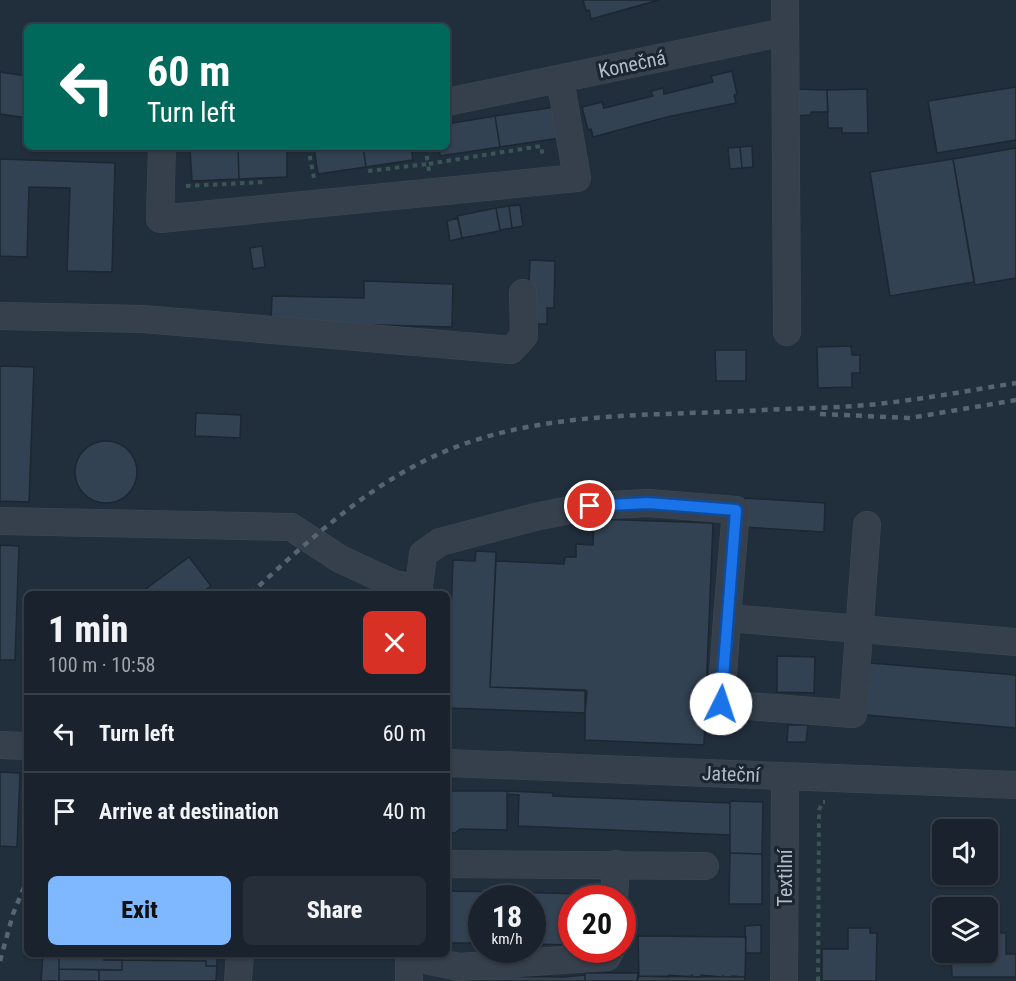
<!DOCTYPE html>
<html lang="en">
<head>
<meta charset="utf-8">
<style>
  body { margin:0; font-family:"Roboto Condensed",sans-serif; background:#262f39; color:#f1f3f6; height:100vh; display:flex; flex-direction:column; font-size:22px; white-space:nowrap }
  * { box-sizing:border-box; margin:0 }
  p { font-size:20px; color:#9fa4aa }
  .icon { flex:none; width:33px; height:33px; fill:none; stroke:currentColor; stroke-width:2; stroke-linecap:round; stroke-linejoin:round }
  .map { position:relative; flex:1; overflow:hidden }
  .details { position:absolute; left:24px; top:591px; width:426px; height:366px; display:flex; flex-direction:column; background:#19222d; border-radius:9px; box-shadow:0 2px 4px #0004,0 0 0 2px #373f49 }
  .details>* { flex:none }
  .top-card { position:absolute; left:24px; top:24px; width:426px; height:126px; border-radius:9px; box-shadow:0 2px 4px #0004,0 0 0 2px #373f49; background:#00695c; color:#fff; overflow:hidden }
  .fabs { position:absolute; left:932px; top:819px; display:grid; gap:12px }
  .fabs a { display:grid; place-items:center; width:66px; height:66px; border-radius:9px; background:#19222d; box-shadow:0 2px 4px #0004,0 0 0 2px #373f49; font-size:30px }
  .speed { position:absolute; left:468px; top:885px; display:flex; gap:12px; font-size:30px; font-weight:700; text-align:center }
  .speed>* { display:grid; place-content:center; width:78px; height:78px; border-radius:50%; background:#19222d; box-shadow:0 2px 4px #0004,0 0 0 2px #373f49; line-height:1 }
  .speed small { font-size:15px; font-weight:400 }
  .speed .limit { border:9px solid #d22; background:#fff; color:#111 }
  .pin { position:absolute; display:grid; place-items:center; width:51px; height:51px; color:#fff; margin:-26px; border:3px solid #fff; border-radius:50%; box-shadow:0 2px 6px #0007 }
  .me { position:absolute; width:66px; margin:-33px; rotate:4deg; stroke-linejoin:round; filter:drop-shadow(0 0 4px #0008) }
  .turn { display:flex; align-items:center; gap:21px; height:126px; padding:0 24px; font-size:27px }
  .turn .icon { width:78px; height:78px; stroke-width:2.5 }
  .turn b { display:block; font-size:42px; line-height:51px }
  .round { display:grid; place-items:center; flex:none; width:63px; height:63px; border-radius:9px; background:#262f39 }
  .overview { display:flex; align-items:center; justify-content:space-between; height:102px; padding:0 24px }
  h1 { font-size:36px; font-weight:800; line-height:45px }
  .primary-button { display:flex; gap:12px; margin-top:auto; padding:12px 24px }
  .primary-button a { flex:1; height:69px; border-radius:9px; background:#7fb8fe; color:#111; font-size:24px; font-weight:800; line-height:69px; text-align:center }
  .primary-button a+a { background:#262f39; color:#f1f3f6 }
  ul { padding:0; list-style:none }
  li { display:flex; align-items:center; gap:18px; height:78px; padding:0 24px; border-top:2px solid #373f49 }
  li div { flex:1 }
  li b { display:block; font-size:22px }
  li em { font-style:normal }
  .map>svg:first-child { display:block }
  .water { fill:#14263a }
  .building { fill:#324252; stroke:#1c2732; stroke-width:1.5 }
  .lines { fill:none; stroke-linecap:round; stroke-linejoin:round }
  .minor-casing { stroke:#3e4955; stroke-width:28 }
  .path { stroke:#3b5555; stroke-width:4; stroke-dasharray:4.5 4.5; stroke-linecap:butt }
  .minor { stroke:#35404c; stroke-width:27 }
  .rail { stroke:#566473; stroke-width:4.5; stroke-dasharray:6 6; stroke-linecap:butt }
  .route-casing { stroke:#114b97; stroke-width:15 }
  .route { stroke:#1a73e8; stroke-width:10 }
  .labels { text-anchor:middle; stroke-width:6; stroke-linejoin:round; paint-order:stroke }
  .street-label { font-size:20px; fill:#b0bac8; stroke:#1a2530 }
</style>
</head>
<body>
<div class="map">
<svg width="1016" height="981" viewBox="0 0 1016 981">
  <rect width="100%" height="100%" fill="#212e3c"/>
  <!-- water -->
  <path class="water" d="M 37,590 L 109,591 L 109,594 L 37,594 Z"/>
  <!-- building -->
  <path class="building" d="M 583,0 L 659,0 L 591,19 L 589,10 L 586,11 Z
    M 732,71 L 737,94 L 734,95 L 736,103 L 667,117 L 593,137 L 591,129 L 588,130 L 582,107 L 602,102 L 604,108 L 653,96 L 651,91 L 663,88 L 664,94 L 713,82 L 711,76 Z
    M 0,72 L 27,76 L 27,121 L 27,118 L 0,114 Z
    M 1016,87 L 1016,140 L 937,153 L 928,101 Z
    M 793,89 L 827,90 L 828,112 L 811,112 L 811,115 L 793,116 Z
    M 867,89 L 868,133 L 842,133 L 842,128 L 828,128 L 827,90 Z
    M 555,107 L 560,138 L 500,147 L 495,116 Z
    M 495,116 L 500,147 L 440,156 L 439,147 L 447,147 L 447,124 Z
    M 752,146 L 753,167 L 742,168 L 740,147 Z
    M 287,147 L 287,177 L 239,179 L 238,148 Z
    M 314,147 L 363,147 L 366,167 L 318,174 Z
    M 363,147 L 411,147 L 413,160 L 366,167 Z
    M 740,147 L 742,168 L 730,169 L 728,148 Z
    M 238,148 L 239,179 L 192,181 L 190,150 Z
    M 1016,148 L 1016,278 L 975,285 L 953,159 Z
    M 0,159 L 115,163 L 112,272 L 67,271 L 70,188 L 29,187 L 27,257 L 0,256 Z
    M 953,159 L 974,282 L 890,296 L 870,172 Z
    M 520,205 L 523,226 L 512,228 L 509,206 Z
    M 509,206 L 512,228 L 500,230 L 496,208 Z
    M 496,208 L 500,231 L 462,238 L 457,216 Z
    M 458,218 L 462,238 L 450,241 L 447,221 Z
    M 262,246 L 265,267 L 253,269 L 250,248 Z
    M 530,260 L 555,261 L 554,308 L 547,308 L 547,324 L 535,324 L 528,308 Z
    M 364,281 L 453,284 L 452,327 L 271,322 L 272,296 L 364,298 Z
    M 851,346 L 852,355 L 860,355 L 860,373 L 852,373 L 852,387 L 818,388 L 817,347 Z
    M 715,350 L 746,350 L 746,381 L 716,381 Z
    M 0,366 L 34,367 L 29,502 L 0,501 Z
    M 196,413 L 241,415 L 240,438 L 195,436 Z
    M75 472a31 31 0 1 1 62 0a31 31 0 1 1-62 0Z
    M 745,498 L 825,503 L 824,532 L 743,527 Z
    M 594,519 L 713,523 L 704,745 L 585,740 L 585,690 L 490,687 L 496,561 L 564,564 L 565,557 L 576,557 L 576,544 L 593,545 Z
    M 0,545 L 19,546 L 15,660 L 0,660 Z
    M 476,551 L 496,552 L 490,687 L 587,691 L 585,713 L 447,708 L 447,664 L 449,664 L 453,560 L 475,561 Z
    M 189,557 L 211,586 L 199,594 L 139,594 Z
    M 777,656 L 815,657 L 814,693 L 777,692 Z
    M 870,663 L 1016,675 L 1016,728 L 866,715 Z
    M 788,725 L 808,725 L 806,742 L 787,742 Z
    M 0,772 L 20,773 L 17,847 L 0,846 Z
    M 451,791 L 507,791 L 507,830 L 460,829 L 455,833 L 450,833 L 447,831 L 447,823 L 450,820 Z
    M 507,791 L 553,793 L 553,796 L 730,803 L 730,835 L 518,826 L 519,795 L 507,794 Z
    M 730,801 L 763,802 L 762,854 L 730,853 Z
    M 730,853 L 762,854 L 762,904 L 729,904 Z
    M 447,891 L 586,894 L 586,898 L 572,898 L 572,945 L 532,944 L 532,898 L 482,898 L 482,943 L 447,943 Z
    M 761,925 L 761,953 L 746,953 L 745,926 Z
    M 848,928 L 870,928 L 870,933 L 877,933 L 876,981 L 822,981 L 822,949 L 848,949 Z
    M 987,933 L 1006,933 L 1006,954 L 1016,954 L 1016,977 L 952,977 L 951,952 L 987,952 Z
    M 638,936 L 746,937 L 745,976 L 743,977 L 732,976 L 732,977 L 723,977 L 723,976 L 722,977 L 701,975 L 701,977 L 692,977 L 692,975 L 690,977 L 669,975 L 669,977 L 639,976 Z
    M 43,954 L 59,954 L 59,981 L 41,981 Z
    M 59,954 L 104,954 L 104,960 L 122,960 L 122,970 L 59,969 Z
    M 104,954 L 217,954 L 217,966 L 206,966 L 206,961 L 104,960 Z
    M 122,960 L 206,961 L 206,966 L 217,966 L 216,981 L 99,981 L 99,970 L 122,970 Z
    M 59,969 L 99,970 L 99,981 L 59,981 Z
    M 585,973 L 638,973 L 637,981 L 585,981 Z
    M 585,975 L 585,981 L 462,981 L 462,976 L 564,977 Z
    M 639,976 L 745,977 L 745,981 L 637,981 Z"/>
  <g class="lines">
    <defs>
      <path id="minor" d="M 785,0 L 787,332
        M 447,102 L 785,32
        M 162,147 L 160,219 L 577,178 L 560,79
        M 0,316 L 143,319 L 511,350 L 524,336 L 523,293
        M 0,521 L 291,527 L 340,559 L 394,584 L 418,589
        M 418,594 L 423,554 L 440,542 L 535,517 L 590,506 L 648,503 L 736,510 L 727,618 L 1016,642
        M 727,618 L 721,704 L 853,714 L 867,525
        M 0,745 L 27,746
        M 447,763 L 1016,785
        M 447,864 L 705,866
        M 614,898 L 616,864
        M 416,954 L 430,961 L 459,967 L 607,957 L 611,950
        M 238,981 L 240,954
        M 409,981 L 409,954
        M 784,981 L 785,776"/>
    </defs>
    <!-- minor casing -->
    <use href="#minor" class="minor-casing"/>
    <!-- path -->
    <path class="path" d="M 308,147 L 314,178 L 316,178
      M 425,147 L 428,164 L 541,146 L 543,157
      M 368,171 L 428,164 L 429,171
      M 186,186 L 265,182
      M 818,981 L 819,810 L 823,802 L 825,802"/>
    <!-- minor -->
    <use href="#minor" class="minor"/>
    <!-- rail -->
    <path class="rail" d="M 820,414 L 910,418 L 1016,400
      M 250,594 C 304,545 357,495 422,462 C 528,408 649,417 764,410 C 804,408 846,408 886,403 C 929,398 973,390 1016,383
      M 0,961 L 13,914 L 27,880"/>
  </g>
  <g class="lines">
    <defs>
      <path id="route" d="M 590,506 L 648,503 L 736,510 L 721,704"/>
    </defs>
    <!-- route casing -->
    <use href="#route" class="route-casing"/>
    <!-- route -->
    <use href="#route" class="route"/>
  </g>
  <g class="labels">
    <!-- street labels -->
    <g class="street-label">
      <text transform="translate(632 64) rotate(-12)" y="7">Konečná</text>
      <text transform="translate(731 774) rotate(2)" y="7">Jateční</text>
      <text transform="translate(785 878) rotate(-90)" y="7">Textilní</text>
    </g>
  </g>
</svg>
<div class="fabs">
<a><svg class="icon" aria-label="sound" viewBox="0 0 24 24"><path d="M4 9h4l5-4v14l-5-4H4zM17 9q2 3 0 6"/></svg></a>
<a><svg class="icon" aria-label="layers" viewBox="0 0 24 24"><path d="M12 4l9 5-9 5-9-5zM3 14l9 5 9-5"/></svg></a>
</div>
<div class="speed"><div>18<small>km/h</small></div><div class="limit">20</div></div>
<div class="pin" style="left:590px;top:506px;background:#d93025"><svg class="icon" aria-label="arrive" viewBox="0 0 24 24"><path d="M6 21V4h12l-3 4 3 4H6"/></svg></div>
<svg class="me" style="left:721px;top:704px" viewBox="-20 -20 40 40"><circle r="19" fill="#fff"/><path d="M0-13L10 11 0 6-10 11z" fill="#1a73e8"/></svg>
<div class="top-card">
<div class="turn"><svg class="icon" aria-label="left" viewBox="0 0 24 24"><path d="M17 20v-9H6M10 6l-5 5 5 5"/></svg><div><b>60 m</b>Turn left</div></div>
</div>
<section class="details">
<div class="overview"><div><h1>1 min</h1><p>100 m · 10:58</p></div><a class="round" style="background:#d93025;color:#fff"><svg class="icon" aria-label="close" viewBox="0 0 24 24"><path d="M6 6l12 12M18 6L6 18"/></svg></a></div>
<ul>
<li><svg class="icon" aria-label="left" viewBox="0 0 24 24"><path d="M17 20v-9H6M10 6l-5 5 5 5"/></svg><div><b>Turn left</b></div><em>60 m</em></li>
<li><svg class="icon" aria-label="arrive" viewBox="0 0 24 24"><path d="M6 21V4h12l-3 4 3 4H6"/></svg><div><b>Arrive at destination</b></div><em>40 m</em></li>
</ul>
<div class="primary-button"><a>Exit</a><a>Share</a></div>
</section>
</div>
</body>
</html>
